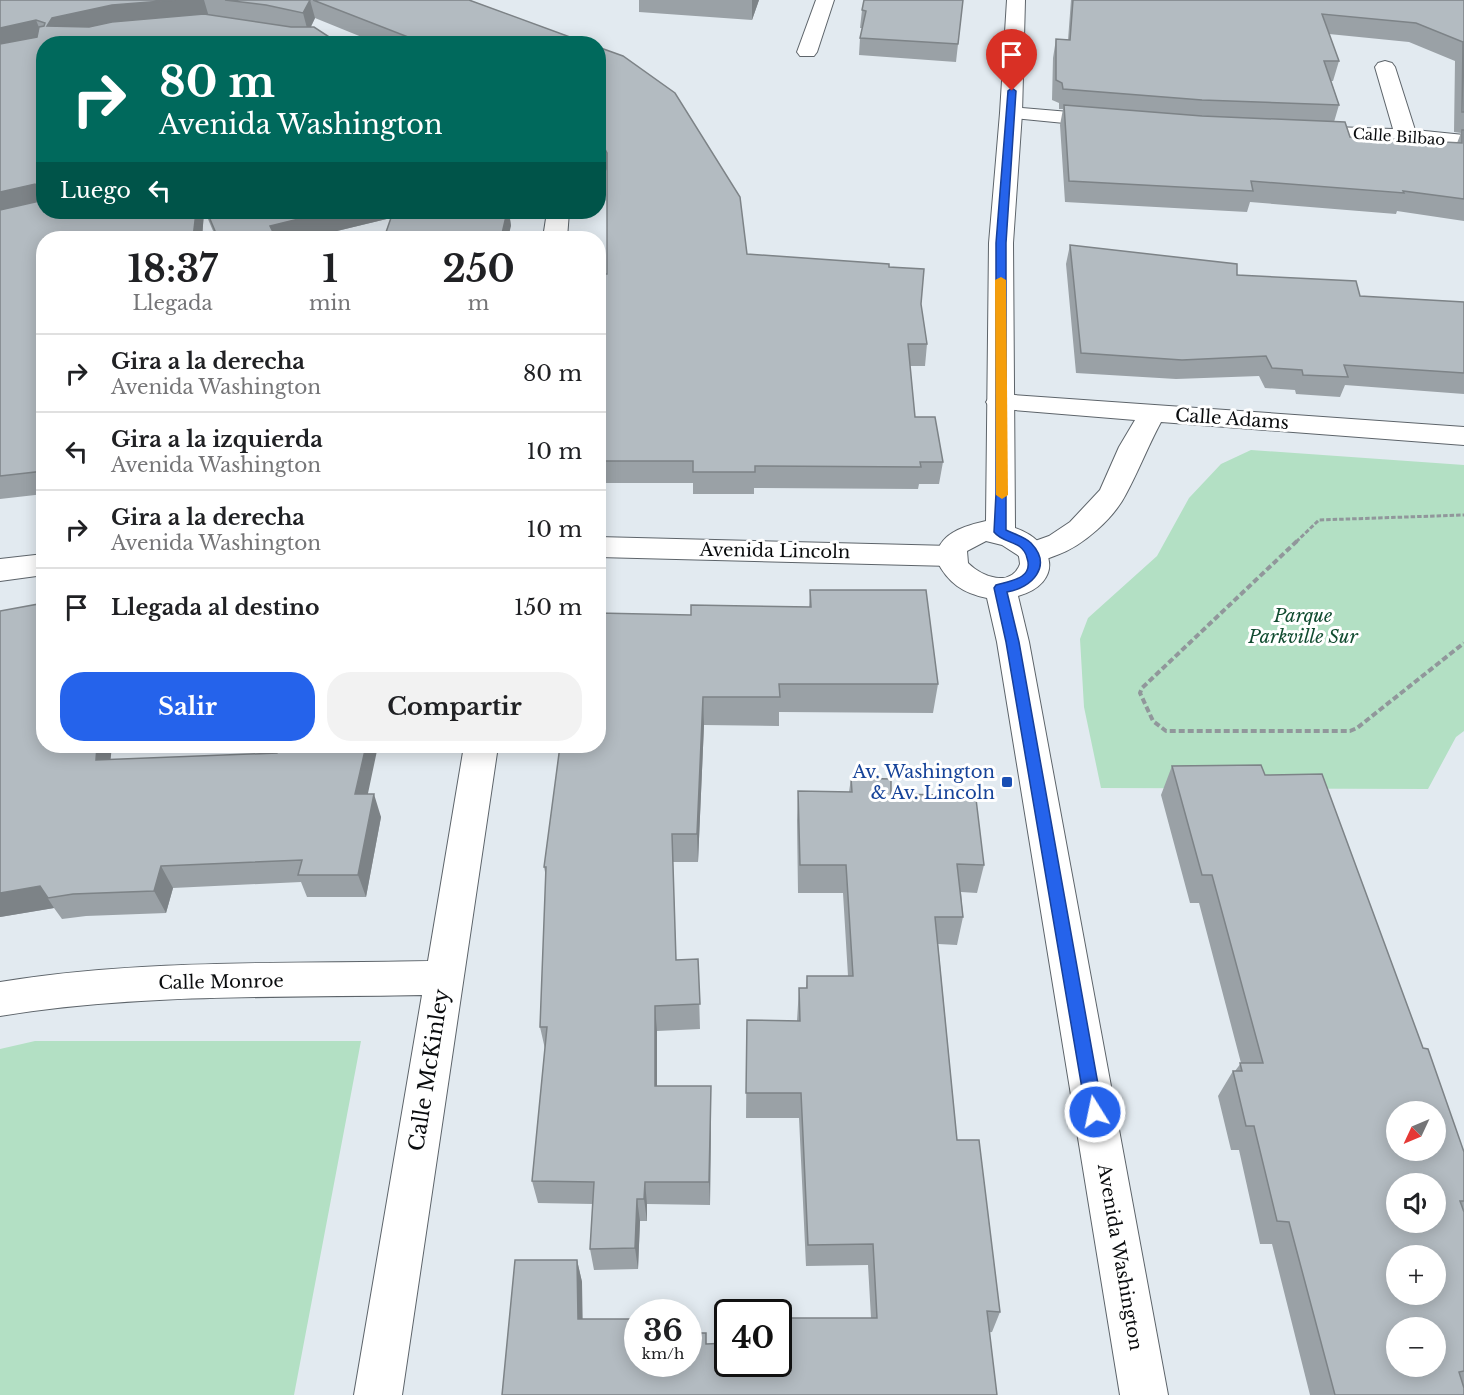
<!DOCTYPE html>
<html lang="es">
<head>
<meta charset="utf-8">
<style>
  body { margin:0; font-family:"Libre Baskerville",serif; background:#f2f2f2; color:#202124; height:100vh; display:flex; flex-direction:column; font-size:22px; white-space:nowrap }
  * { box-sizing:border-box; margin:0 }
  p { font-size:20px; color:#757577 }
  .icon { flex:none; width:33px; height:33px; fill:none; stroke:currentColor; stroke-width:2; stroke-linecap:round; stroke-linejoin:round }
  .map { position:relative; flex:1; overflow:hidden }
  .details { position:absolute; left:36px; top:231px; width:570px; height:522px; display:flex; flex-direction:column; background:#fff; border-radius:24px; box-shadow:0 3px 15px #0003 }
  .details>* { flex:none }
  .top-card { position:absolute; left:36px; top:36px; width:570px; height:183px; border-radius:24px; box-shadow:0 3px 15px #0003; background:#00695c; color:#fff; overflow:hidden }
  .needle { width:39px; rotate:226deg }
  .tools { position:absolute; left:1386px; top:1101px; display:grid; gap:12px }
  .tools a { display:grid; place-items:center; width:60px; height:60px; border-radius:50%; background:#fff; box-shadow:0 3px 15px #0003; font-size:30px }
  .speed { position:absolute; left:624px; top:1299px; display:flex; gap:12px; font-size:30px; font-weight:700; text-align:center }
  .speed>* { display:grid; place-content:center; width:78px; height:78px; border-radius:50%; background:#fff; box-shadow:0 3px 15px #0003; line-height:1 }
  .speed small { font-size:15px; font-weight:400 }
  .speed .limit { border:3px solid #111; border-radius:9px; background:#fff; color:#111 }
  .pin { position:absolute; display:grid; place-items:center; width:51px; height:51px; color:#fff; margin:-62px -26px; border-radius:50% 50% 50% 0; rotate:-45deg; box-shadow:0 0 6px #0007 }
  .pin .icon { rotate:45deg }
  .me { position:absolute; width:66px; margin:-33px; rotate:350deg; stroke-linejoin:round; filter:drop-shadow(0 0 4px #0008) }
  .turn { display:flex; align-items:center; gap:21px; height:126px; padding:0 24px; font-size:27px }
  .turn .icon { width:78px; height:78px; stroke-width:2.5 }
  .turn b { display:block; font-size:42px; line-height:51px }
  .then { display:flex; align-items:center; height:57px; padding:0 24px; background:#0003; gap:12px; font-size:22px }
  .eta { display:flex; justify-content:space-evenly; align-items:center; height:102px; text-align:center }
  .eta b { font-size:36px; font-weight:700; line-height:42px }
  .action { display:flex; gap:12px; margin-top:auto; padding:12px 24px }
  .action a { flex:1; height:69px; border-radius:24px; background:#2563eb; color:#fff; font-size:24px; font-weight:700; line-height:69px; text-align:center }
  .action a+a { background:#f2f2f2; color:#202124 }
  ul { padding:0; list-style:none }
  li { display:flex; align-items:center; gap:18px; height:78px; padding:0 24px; border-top:2px solid #e0e0e0 }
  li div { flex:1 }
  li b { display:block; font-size:22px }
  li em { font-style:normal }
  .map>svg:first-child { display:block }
  .green { fill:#b3e0c4 }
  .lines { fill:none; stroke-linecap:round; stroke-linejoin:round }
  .minor-casing { stroke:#5d646a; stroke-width:2 }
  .tertiary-casing { stroke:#5d646a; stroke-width:2 }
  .path-far1 { stroke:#91979b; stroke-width:3; stroke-dasharray:4.5 2; stroke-linecap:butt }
  .path { stroke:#91979b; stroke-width:4; stroke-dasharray:6 3; stroke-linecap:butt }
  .minor { fill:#fff; fill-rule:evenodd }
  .tertiary { fill:#fff; fill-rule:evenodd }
  .wall { fill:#9aa1a6; fill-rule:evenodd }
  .shaded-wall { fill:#7d8387 }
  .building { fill:#b3bbc1; stroke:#7d8387; stroke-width:1.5; fill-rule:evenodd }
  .route { fill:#2563eb; stroke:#184099; stroke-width:1.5 }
  .slow { fill:#f59e0b }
  .transit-dot { fill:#1a4fb4; stroke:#fff; stroke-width:2 }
  .labels { text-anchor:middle; stroke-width:6; stroke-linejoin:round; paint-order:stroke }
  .far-street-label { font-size:15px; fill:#0a0c0e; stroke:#fff }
  .street-label { font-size:18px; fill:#0a0c0e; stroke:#fff }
  .park-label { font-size:18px; font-style:italic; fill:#114c30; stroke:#fff }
  .transit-label { font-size:18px; fill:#164399; stroke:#fff; text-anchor:end }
  .near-street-label { font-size:21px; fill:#0a0c0e; stroke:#fff }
</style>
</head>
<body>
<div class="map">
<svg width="1464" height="1395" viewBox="0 0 1464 1395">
  <rect width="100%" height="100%" fill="#e2eaf0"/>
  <!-- green -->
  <path class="green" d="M 1251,450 L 1464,465 L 1464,731 L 1456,737 L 1428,789 L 1101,788 L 1084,707 L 1080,639 L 1088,618 L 1157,556 L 1189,498 L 1221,464 Z
    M 35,1041 L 361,1041 L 294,1395 L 0,1395 L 0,1049 Z"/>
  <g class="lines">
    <defs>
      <path id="minor" d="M 816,0 L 834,0 L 817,52 L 814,56 L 800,56 L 797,52 Z
        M 1385,61 L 1392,63 L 1395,67 L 1415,130 L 1464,135 L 1464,149 L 1406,143 L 1295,137 L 1292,132 L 1295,127 L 1303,126 L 1393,129 L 1375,67 L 1378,63 Z
        M 1011,107 L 1105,115 L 1113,116 L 1116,121 L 1113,126 L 1105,127 L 1004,117 L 1000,113 L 1004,109 Z
        M 547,212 L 569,212 L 567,238 L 543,238 Z
        M 1000,394 L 1464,427 L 1464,445 L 1161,422 C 1148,446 1139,470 1126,494 C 1114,518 1083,546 1057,555 C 1044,560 1035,564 1021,560 L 1017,553 L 1021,546 L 1049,536 L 1070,522 L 1100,490 L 1119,447 L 1135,420 L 990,408 L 986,402 L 990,396 Z
        M 598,537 L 951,546 L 962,549 L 966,556 L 962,563 L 951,566 L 598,557 Z
        M 44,554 L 44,575 L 0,581 L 0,559 Z
        M 464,746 L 498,746 L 402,1395 L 354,1395 L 422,995 C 282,998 139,993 0,1016 L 0,982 C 141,959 285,964 428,961 Z"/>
      <path id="tertiary" d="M 1007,0 L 1025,0 L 1022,113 L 1013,243 L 1015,528 C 1056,542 1064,583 1018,596 L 1029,642 L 1168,1395 L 1120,1395 L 997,642 L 987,598 C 963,593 948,583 937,561 C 935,534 964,526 986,521 L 989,243 L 1000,113 ZM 986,541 L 1002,545 L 1019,556 L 1020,564 C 1011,588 982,577 968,563 L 967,551 Z"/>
    </defs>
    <!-- minor casing -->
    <use href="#minor" class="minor-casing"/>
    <!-- tertiary casing -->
    <use href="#tertiary" class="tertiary-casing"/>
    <!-- path-far1 -->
    <path class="path-far1" d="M 1296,542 L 1319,520 L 1464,515"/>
    <!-- path -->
    <path class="path" d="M 1297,541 L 1142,688 L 1140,693 L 1153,721 L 1166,731 L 1350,731 L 1357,728 L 1464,643"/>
    <!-- minor -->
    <use href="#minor" class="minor"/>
    <!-- tertiary -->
    <use href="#tertiary" class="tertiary"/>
  </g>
  <!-- wall -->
  <path class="wall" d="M 0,0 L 469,0 L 589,44 L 379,44 L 315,18 L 311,27 L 44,44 L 44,212 L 204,212 L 202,238 L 44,238 L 44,494 L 0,499 Z
    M 639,0 L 759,0 L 752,20 L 639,12 Z
    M 963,0 L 956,62 L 859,55 L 860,38 L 862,28 L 860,28 L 862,10 Z
    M 1071,0 L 1464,0 L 1464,221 L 1397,211 L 1396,214 L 1250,202 L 1247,212 L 1065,202 L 1060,125 L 1063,109 L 1059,109 L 1059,103 L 1052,100 L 1053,58 L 1056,39 L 1068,40 ZM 1329,34 L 1409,42 L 1455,61 L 1454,132 L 1461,133 L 1457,143 L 1350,137 L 1334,122 L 1339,105 L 1331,81 L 1333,81 L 1339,61 Z
    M 598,47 L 747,254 L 889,267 L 921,304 L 927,344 L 925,366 L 910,366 L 915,417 L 943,462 L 939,484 L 919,484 L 918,489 L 754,488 L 754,494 L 693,494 L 693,483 L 598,483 L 598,304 L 607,274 L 607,171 L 598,154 Z
    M 205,212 L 509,212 L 511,226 L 391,218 L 308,238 L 216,238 Z
    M 1070,245 L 1360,296 L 1464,302 L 1464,394 L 1345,385 L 1340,397 L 1296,394 L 1295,390 L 1265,388 L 1259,376 L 1176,379 L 1076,373 L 1066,264 Z
    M 810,590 L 938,684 L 933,713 L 779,712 L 779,726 L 704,725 L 698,862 L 673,862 L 676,960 L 698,959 L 700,1029 L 657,1031 L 657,1086 L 711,1086 L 711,1110 L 710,1205 L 647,1204 L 647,1221 L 640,1221 L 638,1269 L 594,1270 L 590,1249 L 593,1204 L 538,1203 L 532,1181 L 545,1049 L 540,1027 L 546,877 L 544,867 L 691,615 L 809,607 Z
    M 0,611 L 44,746 L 112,746 L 110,760 L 367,794 L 381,817 L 366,897 L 307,897 L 301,882 L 173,888 L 166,913 L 86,916 L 62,919 L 54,908 L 0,917 Z
    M 1172,766 L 1265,775 L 1423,1048 L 1464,1152 L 1464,1395 L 1310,1395 L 1272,1244 L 1260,1244 L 1239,1150 L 1231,1150 L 1218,1096 L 1233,1071 L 1235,1071 L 1241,1063 L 1199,903 L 1190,903 L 1161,795 Z
    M 851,778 L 891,794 L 948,799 L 984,865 L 977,893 L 961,892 L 963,917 L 957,945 L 938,944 L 957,1140 L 1000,1312 L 992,1332 L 502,1395 L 577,1260 L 582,1282 L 582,1319 L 634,1333 L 707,1344 L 787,1341 L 789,1318 L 871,1318 L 868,1265 L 806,1266 L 799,1118 L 746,1118 L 747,1020 L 797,1021 L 799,988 L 806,988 L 807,976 L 848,976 L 843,893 L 798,893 L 797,820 L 798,791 L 849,792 Z"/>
  <!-- shaded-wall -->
  <path class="shaded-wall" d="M 175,0 L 204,0 L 209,17 L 59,38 L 47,26 L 52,18 L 112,5 Z
    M 310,0 L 315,18 L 308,32 L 303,13 Z
    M 752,0 L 759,0 L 752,20 Z
    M 36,20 L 44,40 L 0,49 L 0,28 Z
    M 35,184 L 44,205 L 0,215 L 0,192 Z
    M 196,212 L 204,212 L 202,238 L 193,238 Z
    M 327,212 L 402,212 L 403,215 L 308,238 L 273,238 L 270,226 Z
    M 507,212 L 509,212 L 511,226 L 508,238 L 501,238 Z
    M 703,697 L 704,725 L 698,862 L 697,834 Z
    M 97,746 L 112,746 L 108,783 L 96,760 Z
    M 366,746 L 378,746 L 363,817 L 355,794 Z
    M 374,794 L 381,817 L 366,897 L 358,875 Z
    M 161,866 L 173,888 L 166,913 L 154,891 Z
    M 40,886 L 54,908 L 0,917 L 0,893 Z
    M 655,1006 L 657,1031 L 657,1110 L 655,1086 Z
    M 711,1086 L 711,1110 L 710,1205 L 709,1182 Z
    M 645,1182 L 647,1204 L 647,1221 L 644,1199 Z
    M 637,1199 L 640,1221 L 638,1269 L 635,1248 Z
    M 577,1260 L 582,1282 L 583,1339 L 578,1319 Z
    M 631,1319 L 635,1339 L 631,1333 Z"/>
  <!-- building -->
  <path class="building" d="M 0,0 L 175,0 L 112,5 L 52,18 L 47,26 L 89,27 L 112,22 L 204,14 L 291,27 L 314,27 L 340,44 L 44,44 L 44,189 L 38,189 L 35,184 L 0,192 L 0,44 L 37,37 L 39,27 L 44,26 L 45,23 L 36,20 L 0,28 Z
    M 225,0 L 310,0 L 303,13 L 266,5 Z
    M 313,0 L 469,0 L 589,44 L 426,44 Z
    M 864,0 L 963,0 L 958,44 L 860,38 L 866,11 L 862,10 Z
    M 1073,0 L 1464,0 L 1464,112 L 1462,112 L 1463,42 L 1416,23 L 1322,14 L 1339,61 L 1324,61 L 1339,105 L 1202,100 L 1063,89 L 1062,83 L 1056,80 L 1056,39 L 1070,40 Z
    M 598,47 L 623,56 L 675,93 L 740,197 L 747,254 L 889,264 L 889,267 L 924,269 L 921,304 L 927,344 L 908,344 L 915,417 L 935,417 L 943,462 L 920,462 L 921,467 L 755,466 L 755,472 L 693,472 L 693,461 L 598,461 L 598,304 L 602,274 L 607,274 L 607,153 L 598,136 Z
    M 1064,105 L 1202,116 L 1345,122 L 1350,137 L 1462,143 L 1462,130 L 1464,130 L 1464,199 L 1403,191 L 1404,193 L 1251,181 L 1253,191 L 1069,181 Z
    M 44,200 L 44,212 L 196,212 L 193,238 L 44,238 L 44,471 L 0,476 L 0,210 Z
    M 207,212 L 327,212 L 270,226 L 276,238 L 218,238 Z
    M 393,212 L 507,212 L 501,238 L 384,238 Z
    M 1070,245 L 1237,264 L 1237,275 L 1356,281 L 1360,296 L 1464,302 L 1464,373 L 1344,365 L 1348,377 L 1303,375 L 1302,370 L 1272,368 L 1266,356 L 1182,360 L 1081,353 Z
    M 810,590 L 926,590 L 938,684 L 779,684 L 780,697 L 703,697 L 697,834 L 672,834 L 676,960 L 698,959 L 700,1004 L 655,1006 L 655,1086 L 711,1086 L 709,1182 L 645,1182 L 644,1199 L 637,1199 L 635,1248 L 590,1249 L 594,1182 L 532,1181 L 547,1027 L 540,1027 L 546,867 L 544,867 L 560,746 L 598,746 L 598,613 L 691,615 L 691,605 L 811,607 Z
    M 44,603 L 44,746 L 97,746 L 96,760 L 277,753 L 278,746 L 366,746 L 355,794 L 374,794 L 358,875 L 298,875 L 302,860 L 161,866 L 154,891 L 73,894 L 48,898 L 40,886 L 0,893 L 0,611 Z
    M 1261,765 L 1265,775 L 1322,774 L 1423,1048 L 1428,1049 L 1464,1152 L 1464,1201 L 1460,1201 L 1464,1212 L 1464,1371 L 1459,1372 L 1464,1388 L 1464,1395 L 1335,1395 L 1289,1222 L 1277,1221 L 1254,1126 L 1246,1126 L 1233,1071 L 1242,1071 L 1240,1063 L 1263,1063 L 1212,875 L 1202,875 L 1172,766 ZM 1396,1112 L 1436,1112 L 1436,1150 L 1396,1150 ZM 1396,1184 L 1436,1184 L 1436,1222 L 1396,1222 ZM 1396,1256 L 1436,1256 L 1436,1294 L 1396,1294 ZM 1396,1328 L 1436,1328 L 1436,1366 L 1396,1366 Z
    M 851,778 L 891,779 L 891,794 L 947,795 L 948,799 L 976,799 L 984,865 L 957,864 L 963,917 L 935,917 L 957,1140 L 979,1140 L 1000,1312 L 987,1311 L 997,1395 L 502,1395 L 515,1260 L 577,1260 L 578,1319 L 631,1319 L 631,1333 L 638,1333 L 638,1364 L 688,1364 L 688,1333 L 706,1333 L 706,1344 L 728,1343 L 728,1364 L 778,1364 L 778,1341 L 789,1341 L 789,1318 L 877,1318 L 873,1244 L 808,1245 L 801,1093 L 746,1093 L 747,1020 L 800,1021 L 799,988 L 807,988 L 807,976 L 853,976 L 846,865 L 800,865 L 798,791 L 852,792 Z"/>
  <!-- route -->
  <path class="route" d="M 1012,88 L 1016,91 L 1006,243 L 1006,530 C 1014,534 1025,537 1031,543 C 1053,566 1032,588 1007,592 L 1019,642 L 1103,1112 L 1101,1118 L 1095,1120 L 1089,1118 L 1086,1112 L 1006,642 L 994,588 L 996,585 C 1009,581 1034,579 1027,558 C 1026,553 1023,549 1019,546 C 1011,541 1000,540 994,532 L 996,493 L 996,243 L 1008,91 Z"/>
  <!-- slow -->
  <path class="slow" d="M 1001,277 L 1006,280 L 1008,495 L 1002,499 L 996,495 L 995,280 Z"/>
  <!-- markers -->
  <rect class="transit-dot" x="1001" y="776" width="12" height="12" rx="3"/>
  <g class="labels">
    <!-- far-street labels -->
    <g class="far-street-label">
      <text transform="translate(1399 137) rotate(4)" y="5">Calle Bilbao</text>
    </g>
    <!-- street labels -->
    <g class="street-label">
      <text transform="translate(1232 419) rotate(4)" y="6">Calle Adams</text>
      <text transform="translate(775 551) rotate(1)" y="6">Avenida Lincoln</text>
      <text transform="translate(221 982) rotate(-1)" y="6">Calle Monroe</text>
      <text transform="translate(1120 1257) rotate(80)" y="6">Avenida Washington</text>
    </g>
    <!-- park labels -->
    <g class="park-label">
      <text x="1303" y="622">Parque<tspan x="1303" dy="21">Parkville Sur</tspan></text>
    </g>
    <!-- transit labels -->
    <g class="transit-label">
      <text x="995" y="778">Av. Washington<tspan x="995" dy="21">&amp; Av. Lincoln</tspan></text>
    </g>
    <!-- near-street labels -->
    <g class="near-street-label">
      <text transform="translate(429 1070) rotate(-81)" y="7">Calle McKinley</text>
    </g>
  </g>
</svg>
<div class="tools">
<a><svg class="needle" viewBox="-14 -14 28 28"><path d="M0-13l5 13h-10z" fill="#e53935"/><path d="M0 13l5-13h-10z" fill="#757577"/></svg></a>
<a><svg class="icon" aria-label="sound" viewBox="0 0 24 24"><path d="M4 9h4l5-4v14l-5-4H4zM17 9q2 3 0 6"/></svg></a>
<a>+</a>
<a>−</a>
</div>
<div class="speed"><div>36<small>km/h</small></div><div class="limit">40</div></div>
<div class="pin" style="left:1012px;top:91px;background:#d93025"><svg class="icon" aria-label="arrive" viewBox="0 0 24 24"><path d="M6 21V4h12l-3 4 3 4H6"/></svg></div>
<svg class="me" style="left:1095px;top:1112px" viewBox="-20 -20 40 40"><circle r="17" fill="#2563eb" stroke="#fff" stroke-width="3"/><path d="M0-11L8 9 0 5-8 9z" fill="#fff"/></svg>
<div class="top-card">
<div class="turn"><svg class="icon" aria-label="right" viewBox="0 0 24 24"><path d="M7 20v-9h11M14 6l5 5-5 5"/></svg><div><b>80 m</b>Avenida Washington</div></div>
<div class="then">Luego<svg class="icon" aria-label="left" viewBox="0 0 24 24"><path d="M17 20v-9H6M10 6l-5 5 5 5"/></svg></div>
</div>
<section class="details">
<div class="eta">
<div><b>18:37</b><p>Llegada</p></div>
<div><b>1</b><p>min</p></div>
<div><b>250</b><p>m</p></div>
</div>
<ul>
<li><svg class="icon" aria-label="right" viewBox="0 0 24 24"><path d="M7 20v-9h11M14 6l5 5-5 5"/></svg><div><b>Gira a la derecha</b><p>Avenida Washington</p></div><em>80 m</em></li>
<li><svg class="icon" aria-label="left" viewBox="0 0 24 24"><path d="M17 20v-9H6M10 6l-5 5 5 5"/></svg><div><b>Gira a la izquierda</b><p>Avenida Washington</p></div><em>10 m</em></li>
<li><svg class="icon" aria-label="right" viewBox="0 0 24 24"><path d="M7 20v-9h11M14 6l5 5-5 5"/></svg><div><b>Gira a la derecha</b><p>Avenida Washington</p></div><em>10 m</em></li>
<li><svg class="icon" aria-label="arrive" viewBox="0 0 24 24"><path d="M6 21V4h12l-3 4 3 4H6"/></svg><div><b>Llegada al destino</b></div><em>150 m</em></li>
</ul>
<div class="action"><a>Salir</a><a>Compartir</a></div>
</section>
</div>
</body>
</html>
